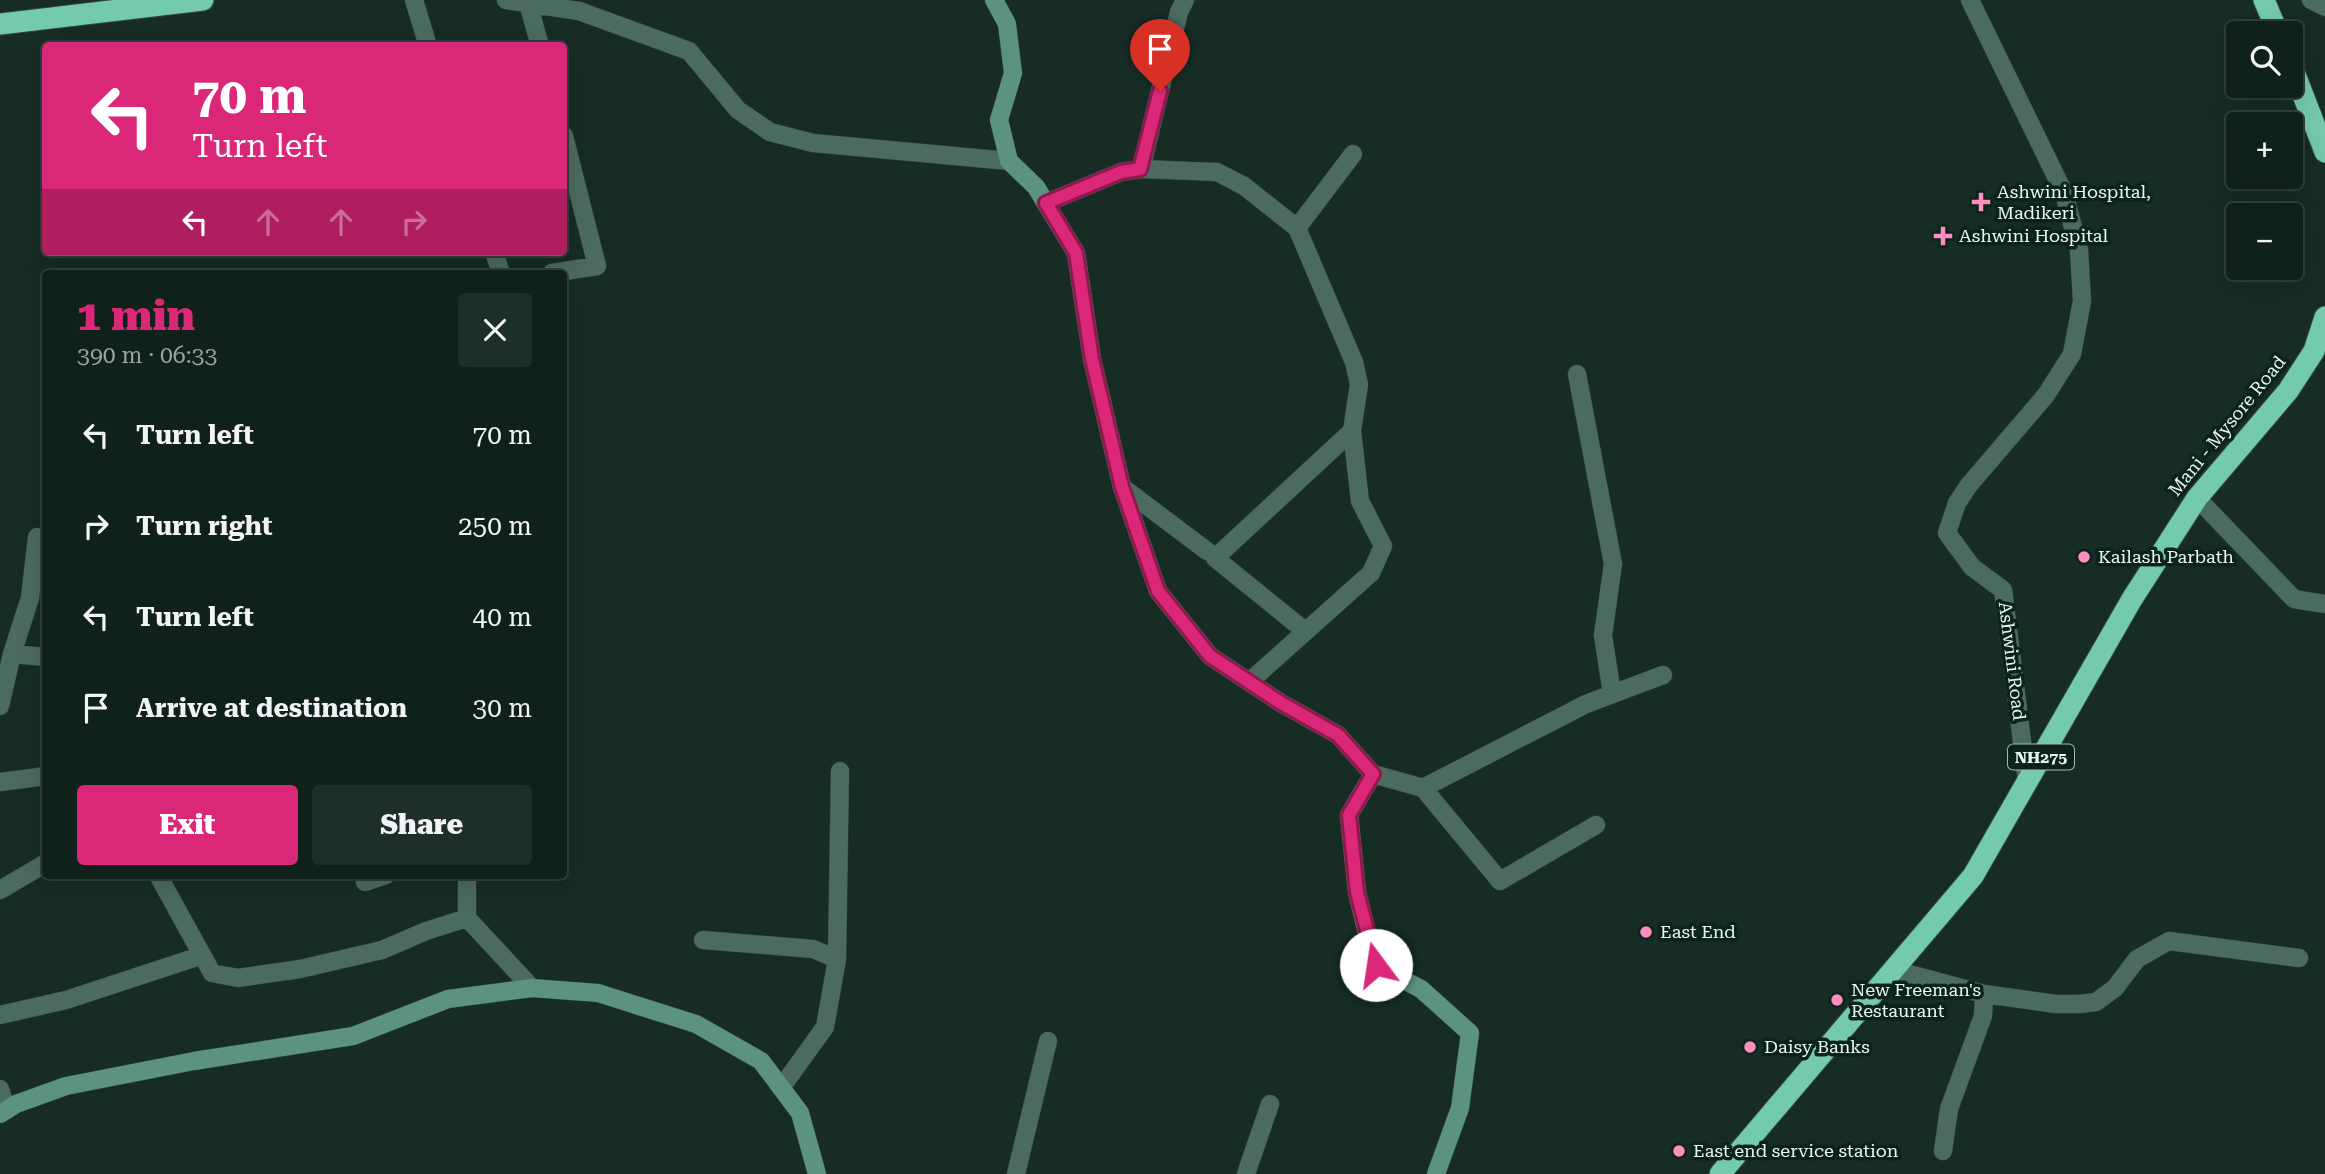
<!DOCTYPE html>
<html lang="en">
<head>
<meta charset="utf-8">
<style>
  body { margin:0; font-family:"Roboto Serif",serif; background:#1e2e29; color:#f1f3f6; height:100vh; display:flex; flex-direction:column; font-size:26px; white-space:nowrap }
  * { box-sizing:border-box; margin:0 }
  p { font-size:23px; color:#9ca3a3 }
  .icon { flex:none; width:38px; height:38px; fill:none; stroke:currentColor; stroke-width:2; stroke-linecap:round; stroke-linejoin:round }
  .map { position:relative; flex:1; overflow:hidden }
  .details { position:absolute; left:42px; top:270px; width:525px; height:609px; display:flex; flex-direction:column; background:#10211c; border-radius:7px; box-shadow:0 7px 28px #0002,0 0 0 2px #303e3b }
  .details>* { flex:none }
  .guide { position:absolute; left:42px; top:42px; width:525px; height:214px; border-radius:7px; box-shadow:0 7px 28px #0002,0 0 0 2px #303e3b; background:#db2777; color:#fff; overflow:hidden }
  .tools { position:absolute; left:2226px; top:21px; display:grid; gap:14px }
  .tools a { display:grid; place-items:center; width:77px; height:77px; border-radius:7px; background:#10211c; box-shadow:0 7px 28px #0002,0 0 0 2px #303e3b; font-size:35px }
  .pin { position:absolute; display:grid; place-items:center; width:60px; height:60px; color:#fff; margin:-72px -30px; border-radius:50% 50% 50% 0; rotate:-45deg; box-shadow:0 0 7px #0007 }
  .pin .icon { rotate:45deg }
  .me { position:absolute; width:77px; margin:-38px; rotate:346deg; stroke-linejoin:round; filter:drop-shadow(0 0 5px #0008) }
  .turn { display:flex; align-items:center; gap:24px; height:147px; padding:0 35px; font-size:32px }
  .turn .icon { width:91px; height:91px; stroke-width:2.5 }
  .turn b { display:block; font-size:49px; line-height:60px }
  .lanes { display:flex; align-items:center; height:66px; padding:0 35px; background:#0003; justify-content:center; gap:35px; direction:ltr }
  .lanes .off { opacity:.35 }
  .round { display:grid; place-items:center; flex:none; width:74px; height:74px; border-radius:7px; background:#1e2e29 }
  .summary { display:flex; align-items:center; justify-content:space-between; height:119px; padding:0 35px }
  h1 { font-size:42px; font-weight:800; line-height:52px; color:#db2777 }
  .action { display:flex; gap:14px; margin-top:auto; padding:14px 35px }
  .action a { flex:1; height:80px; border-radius:7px; background:#db2777; color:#fff; font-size:28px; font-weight:800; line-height:80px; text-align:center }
  .action a+a { background:#1e2e29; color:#f1f3f6 }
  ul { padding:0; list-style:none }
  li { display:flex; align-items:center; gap:21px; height:91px; padding:0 35px }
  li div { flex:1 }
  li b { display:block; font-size:26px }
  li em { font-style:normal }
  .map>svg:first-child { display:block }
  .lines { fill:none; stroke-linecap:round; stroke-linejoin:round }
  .street-casing { stroke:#344842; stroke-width:19 }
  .secondary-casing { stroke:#344842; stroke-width:19 }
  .highway-casing { stroke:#344842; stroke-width:23 }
  .street { stroke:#4b6b60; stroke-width:18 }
  .secondary { stroke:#5c9280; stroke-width:18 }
  .highway { stroke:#74caae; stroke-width:21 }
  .route-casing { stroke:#8e194d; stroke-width:18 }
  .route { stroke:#db2777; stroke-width:12 }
  .poi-dot { fill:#fe8ebd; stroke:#0c231c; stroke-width:2.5 }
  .labels { text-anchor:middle; stroke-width:7; stroke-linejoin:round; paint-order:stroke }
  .shield { fill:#0c231c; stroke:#a7b7b1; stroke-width:2 }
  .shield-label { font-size:16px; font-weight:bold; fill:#e9f7f1 }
  .poi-label { font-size:18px; fill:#e9f7f1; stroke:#0c231c; text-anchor:start }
  .street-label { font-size:18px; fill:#e9f7f1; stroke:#0c231c }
</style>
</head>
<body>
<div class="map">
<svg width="2325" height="1174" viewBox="0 0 2325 1174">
  <rect width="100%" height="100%" fill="#162c25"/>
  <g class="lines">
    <defs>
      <path id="street" d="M 414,0 L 428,46
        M 506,0 L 579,11 L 689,51 L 738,110 L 770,132 L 813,143 L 1009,161
        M 1970,0 L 2064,193 L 2079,250 L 2082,301 L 2072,354 L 2046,395 L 1969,485 L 1957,503 L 1947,533 L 1972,567 L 2003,590 L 2027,781
        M 2311,0 L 2325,7
        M 528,3 L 540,46
        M 1141,169 L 1179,12 L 1185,0
        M 1046,203 L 1121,172 L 1141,169 L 1217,172 L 1244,186 L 1297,228 L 1354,362 L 1359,384 L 1352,431 L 1360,501 L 1383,546 L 1371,573 L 1249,682
        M 1297,228 L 1353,154
        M 494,252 L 501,273
        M 552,273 L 597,266 L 564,136
        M 1577,374 L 1613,564 L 1603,635 L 1612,694
        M 1122,487 L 1207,551
        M 2197,498 L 2294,599 L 2325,604
        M 1305,631 L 1215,558 L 1352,431
        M 12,654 L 46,657
        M 0,706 L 12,654 L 30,598 L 37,537
        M 1373,774 L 1423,788 L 1586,704 L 1663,675
        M 0,782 L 46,776
        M 1423,788 L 1500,881 L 1596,825
        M 158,875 L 212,973 L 238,978 L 300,969 L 382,950 L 426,931 L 467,918 L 532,988
        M 467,875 L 467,918
        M 365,882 L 386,875
        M 0,890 L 46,863
        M 703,940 L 813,949 L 837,959
        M 1894,970 L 1984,994 L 2056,1004 L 2079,1004 L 2096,1002 L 2115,988 L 2137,959 L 2169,941 L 2299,958
        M 0,1015 L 66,1000 L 200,956
        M 781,1088 L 825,1027 L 837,959 L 840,771
        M 0,1089 L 7,1110
        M 1943,1151 L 1949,1109 L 1983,1016 L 1984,994
        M 1016,1174 L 1048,1041
        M 1246,1174 L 1270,1104"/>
      <path id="secondary" d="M 994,0 L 1007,24 L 1013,73 L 999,120 L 1009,161 L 1036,187 L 1076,253 L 1092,359 L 1122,487 L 1158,591 L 1210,656 L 1281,703 L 1338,735 L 1373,774 L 1349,815 L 1357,892 L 1375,965 L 1421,989 L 1470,1033 L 1460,1108 L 1436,1174
        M 0,1114 L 16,1104 L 66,1086 L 194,1061 L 353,1036 L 448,999 L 532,988 L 598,993 L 696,1024 L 761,1061 L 800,1113 L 817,1174"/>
      <path id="highway" d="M 2264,0 L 2278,33
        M 0,24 L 203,0
        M 2291,64 L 2325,152
        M 1720,1174 L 1973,876 L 2132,599 L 2197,498 L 2288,391 L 2314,351 L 2325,317"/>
    </defs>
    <!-- street casing -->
    <use href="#street" class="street-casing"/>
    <!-- secondary casing -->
    <use href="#secondary" class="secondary-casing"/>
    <!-- highway casing -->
    <use href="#highway" class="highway-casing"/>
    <!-- street -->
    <use href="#street" class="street"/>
    <!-- secondary -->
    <use href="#secondary" class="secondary"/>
    <!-- highway -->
    <use href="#highway" class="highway"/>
  </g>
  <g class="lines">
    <defs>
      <path id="route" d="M 1160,91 L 1140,169 L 1121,172 L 1046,203 L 1076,253 L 1092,359 L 1122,487 L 1158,591 L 1210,656 L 1281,703 L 1338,735 L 1373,774 L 1349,815 L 1357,892 L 1376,965"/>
    </defs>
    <!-- route casing -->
    <use href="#route" class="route-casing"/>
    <!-- route -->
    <use href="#route" class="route"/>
  </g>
  <!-- markers -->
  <g class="poi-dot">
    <path d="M1977.5 191.5h7v7h7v7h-7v7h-7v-7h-7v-7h7z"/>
    <path d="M1939.5 225.5h7v7h7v7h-7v7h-7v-7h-7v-7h7z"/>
    <circle cx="2084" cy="557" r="7"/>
    <circle cx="1646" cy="932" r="7"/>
    <circle cx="1837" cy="1000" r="7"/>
    <circle cx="1750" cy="1047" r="7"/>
    <circle cx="1679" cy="1151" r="7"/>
  </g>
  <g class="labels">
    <!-- shield labels -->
    <rect class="shield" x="2008" y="744.5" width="66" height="25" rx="5"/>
    <g class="shield-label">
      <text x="2041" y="763">NH275</text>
    </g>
    <!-- poi labels -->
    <g class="poi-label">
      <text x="1997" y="198">Ashwini Hospital,<tspan x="1997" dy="21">Madikeri</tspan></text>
      <text x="1959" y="242">Ashwini Hospital</text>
      <text x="2098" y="563">Kailash Parbath</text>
      <text x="1660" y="938">East End</text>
      <text x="1851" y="996">New Freeman's<tspan x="1851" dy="21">Restaurant</tspan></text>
      <text x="1764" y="1053">Daisy Banks</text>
      <text x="1693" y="1157">East end service station</text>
    </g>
    <!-- street labels -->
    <g class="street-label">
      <text transform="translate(2227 426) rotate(-51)" y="6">Mani - Mysore Road</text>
      <text transform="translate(2012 661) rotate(83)" y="6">Ashwini Road</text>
    </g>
  </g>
</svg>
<div class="tools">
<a><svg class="icon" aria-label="search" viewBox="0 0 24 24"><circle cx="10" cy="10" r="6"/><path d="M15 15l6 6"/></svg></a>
<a>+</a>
<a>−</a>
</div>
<div class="pin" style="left:1160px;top:91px;background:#d93025"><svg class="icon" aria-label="arrive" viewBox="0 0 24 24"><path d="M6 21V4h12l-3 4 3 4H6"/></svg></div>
<svg class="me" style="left:1376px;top:965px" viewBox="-20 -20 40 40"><circle r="19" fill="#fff"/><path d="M0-13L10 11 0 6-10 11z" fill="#db2777"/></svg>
<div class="guide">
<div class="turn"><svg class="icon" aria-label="left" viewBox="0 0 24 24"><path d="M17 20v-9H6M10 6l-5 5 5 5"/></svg><div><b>70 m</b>Turn left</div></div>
<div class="lanes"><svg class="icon" aria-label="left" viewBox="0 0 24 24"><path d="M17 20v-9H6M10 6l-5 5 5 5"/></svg><svg class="icon off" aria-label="ahead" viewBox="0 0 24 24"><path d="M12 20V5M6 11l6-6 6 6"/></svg><svg class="icon off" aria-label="ahead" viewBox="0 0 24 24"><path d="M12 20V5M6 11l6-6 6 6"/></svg><svg class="icon off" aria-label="right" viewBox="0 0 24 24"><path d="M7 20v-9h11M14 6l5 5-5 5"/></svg></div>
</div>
<section class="details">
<div class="summary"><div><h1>1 min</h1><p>390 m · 06:33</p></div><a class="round"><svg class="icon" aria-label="close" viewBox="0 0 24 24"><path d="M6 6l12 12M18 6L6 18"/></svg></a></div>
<ul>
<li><svg class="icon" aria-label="left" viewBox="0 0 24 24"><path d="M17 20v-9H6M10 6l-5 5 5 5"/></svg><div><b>Turn left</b></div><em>70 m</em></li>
<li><svg class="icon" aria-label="right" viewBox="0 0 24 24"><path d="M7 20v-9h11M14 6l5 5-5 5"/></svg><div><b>Turn right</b></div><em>250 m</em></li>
<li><svg class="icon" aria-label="left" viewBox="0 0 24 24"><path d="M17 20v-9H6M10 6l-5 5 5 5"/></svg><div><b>Turn left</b></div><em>40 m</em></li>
<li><svg class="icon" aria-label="arrive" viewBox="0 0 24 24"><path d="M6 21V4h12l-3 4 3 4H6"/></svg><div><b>Arrive at destination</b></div><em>30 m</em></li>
</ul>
<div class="action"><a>Exit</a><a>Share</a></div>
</section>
</div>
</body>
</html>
